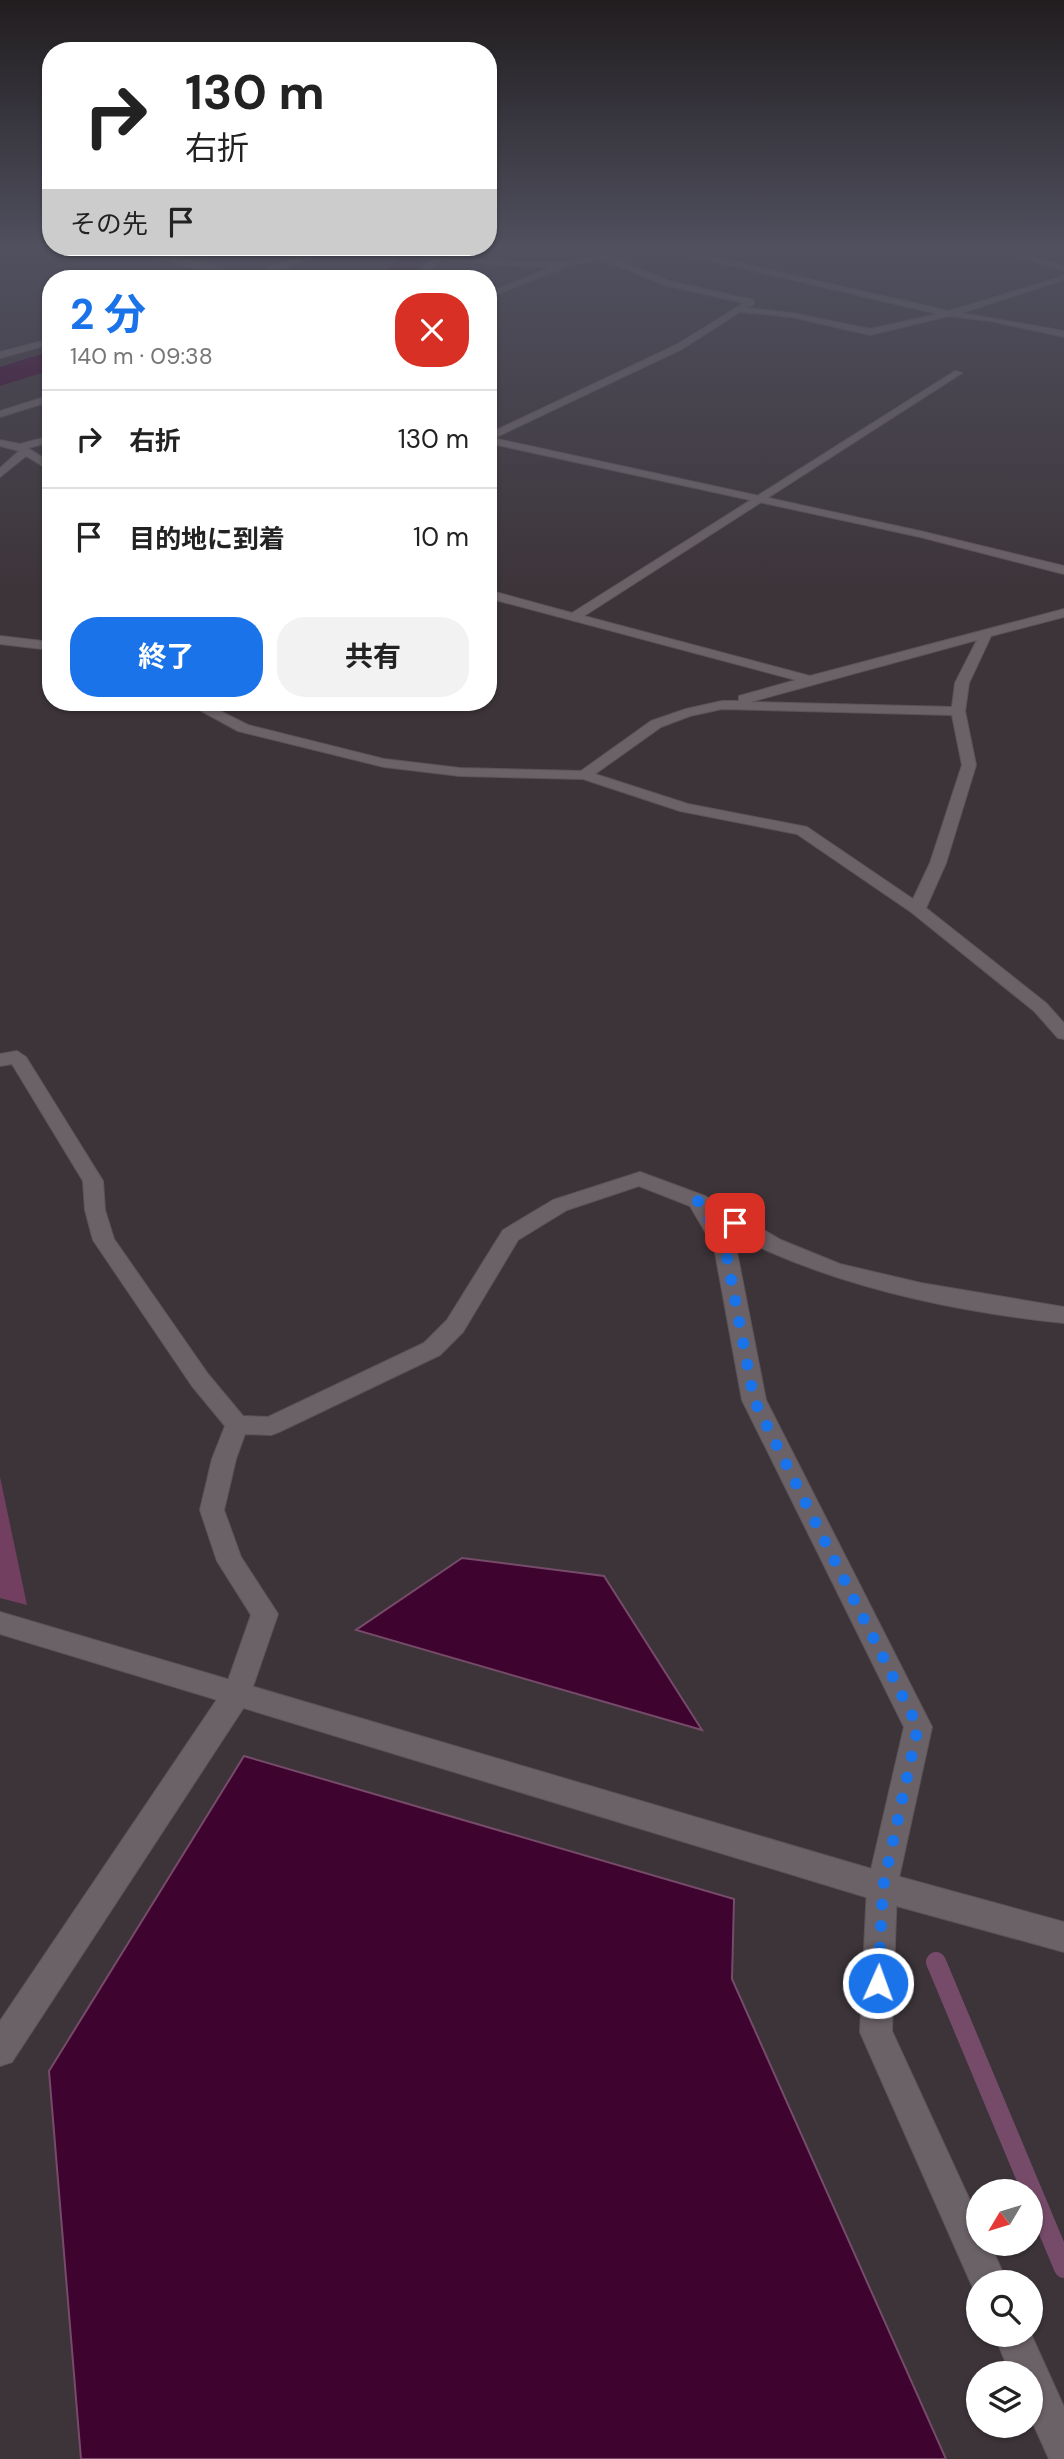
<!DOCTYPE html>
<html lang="ja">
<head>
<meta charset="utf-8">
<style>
  body { margin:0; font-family:"DM Sans","Noto Sans JP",sans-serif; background:#f2f2f2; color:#222; height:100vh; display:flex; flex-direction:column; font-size:26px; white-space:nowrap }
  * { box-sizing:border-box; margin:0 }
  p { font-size:23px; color:#767676 }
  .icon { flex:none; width:38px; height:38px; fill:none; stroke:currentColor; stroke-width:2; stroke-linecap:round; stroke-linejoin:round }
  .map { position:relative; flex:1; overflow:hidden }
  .drawer { position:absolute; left:42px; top:270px; width:455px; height:441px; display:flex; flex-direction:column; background:#fff; border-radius:28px; box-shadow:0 2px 5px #0004 }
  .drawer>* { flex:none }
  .hud { position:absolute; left:42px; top:42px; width:455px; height:214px; border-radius:28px; box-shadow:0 2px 5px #0004; background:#fff; color:#222; overflow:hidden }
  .needle { width:46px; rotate:232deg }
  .fabs { position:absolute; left:966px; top:2179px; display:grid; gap:14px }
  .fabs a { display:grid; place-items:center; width:77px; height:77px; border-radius:50%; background:#fff; box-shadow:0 2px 5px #0004; font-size:35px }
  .pin { position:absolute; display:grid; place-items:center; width:60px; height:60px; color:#fff; margin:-30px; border-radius:14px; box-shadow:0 4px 10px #0006 }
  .me { position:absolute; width:77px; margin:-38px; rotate:2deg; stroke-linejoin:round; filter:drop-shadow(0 0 5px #0008) }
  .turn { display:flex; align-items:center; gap:24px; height:147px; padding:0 28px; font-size:32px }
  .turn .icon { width:91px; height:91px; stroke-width:2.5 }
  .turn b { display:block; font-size:49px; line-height:60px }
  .then { display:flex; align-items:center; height:66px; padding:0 28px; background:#0003; gap:14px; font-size:26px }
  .round { display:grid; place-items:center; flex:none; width:74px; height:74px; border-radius:28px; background:#f2f2f2 }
  .head { display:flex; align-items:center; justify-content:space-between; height:119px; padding:0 28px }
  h1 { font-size:42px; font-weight:700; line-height:52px; color:#1a73e8 }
  .cta { display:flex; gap:14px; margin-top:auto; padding:14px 28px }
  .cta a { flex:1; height:80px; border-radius:28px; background:#1a73e8; color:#fff; font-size:28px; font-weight:700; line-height:80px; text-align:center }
  .cta a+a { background:#f2f2f2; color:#222 }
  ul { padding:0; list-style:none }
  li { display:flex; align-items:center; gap:21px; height:98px; padding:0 28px; border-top:2px solid #e0e0e0 }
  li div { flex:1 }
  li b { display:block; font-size:26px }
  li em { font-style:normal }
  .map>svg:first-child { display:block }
  .green { fill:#733f60 }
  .water { fill:#3e032e; stroke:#764b6a; stroke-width:2 }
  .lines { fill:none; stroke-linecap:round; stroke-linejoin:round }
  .stream { stroke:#764b6a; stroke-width:20 }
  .river { fill:#3e032e; fill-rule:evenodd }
  .minor-casing { stroke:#5a5357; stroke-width:2 }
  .tertiary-casing { stroke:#5a5357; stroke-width:2 }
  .minor { fill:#6b6267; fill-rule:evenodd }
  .tertiary { fill:#6b6267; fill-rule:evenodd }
  .route { stroke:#1a73e8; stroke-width:12; stroke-dasharray:0 21.6 }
</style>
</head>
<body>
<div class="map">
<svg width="1064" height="2459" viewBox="0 0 1064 2459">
  <rect width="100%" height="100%" fill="#3c3439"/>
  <!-- green -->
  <path class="green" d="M 0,1477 L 27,1605 L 0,1598 Z"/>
  <!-- water -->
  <path class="water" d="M 462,1558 L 604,1576 L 702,1730 L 356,1630 Z
    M 244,1756 L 734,1899 L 732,1979 L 946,2459 L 81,2459 L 49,2071 Z"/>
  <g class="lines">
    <!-- stream -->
    <path class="stream" d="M 936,1962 L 1064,2268"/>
    <!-- river -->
    <path class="river" d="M 392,247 L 416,247 L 422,263 L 409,278 L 375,278 L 396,262 Z
      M 51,351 L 51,370 L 0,386 L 0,367 Z"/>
    <defs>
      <path id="minor" d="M 646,246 L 666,246 L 949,311 L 1064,276 L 1064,280 L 961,313 L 1064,331 L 1064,337 L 991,321 L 949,316 L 870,335 L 792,317 L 740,312 L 682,349 L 488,441 L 488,434 L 676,345 L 744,303 L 664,285 L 601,259 L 571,265 L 488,298 L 488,293 L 554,266 L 529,267 L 441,260 L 422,278 L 415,276 L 446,247 L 453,248 L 445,256 L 529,263 L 556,262 L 560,264 ZM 656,248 L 938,314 L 870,329 L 792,313 L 746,308 L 754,304 L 754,300 L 669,281 L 610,257 Z
        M 1038,246 L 1050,246 L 1024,254 L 1064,266 L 1064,270 L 1012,254 Z
        M 74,247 L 124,247 L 0,254 L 0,250 Z
        M 139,247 L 149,247 L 171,254 L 237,247 L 180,257 L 250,276 L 320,247 L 330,247 C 318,255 267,277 254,278 C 227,280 163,261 139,247 Z
        M 51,339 L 51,344 L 0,358 L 0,352 Z
        M 955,371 L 962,373 L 584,616 L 810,676 L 1064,609 L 1064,617 L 991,636 L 969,683 L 965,711 L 976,765 L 946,863 L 926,908 L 1046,1003 L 1064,1023 L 1064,1039 L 1058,1038 L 1034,1011 L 911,912 L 797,834 L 680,811 L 583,779 L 460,776 L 384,767 L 238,731 L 185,702 L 202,702 L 248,725 L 384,759 L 460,768 L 581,771 L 651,721 L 686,709 L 722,701 L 739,701 L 739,696 L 796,680 L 488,598 L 488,590 L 572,613 ZM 977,640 L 955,683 L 952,707 L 750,702 ZM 722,709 L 952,715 L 962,765 L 930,863 L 913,899 L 807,827 L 688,804 L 595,774 L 661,727 L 690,716 Z
        M 51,395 L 51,401 L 0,417 L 0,411 Z
        M 51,436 L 51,442 L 28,448 L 51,463 L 51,471 L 26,456 L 0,477 L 0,468 L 19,451 L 0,446 L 0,440 L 20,444 Z
        M 0,636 L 51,642 L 51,650 L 0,644 Z
        M 17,1051 L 26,1057 L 103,1181 L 105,1210 L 114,1239 L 208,1374 L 243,1416 L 268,1417 L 424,1343 L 447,1320 L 503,1230 L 553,1200 L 640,1172 L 705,1196 L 781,1240 L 840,1264 L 921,1283 L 1064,1307 L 1064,1323 C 966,1313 858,1291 768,1251 C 752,1244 737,1233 722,1225 L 736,1247 L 766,1400 L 932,1727 L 897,1887 L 892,2031 L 978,2218 L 978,2244 L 990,2244 L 1007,2282 L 978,2282 L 976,2295 L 860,2032 L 867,1887 L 904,1727 L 742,1400 L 714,1247 L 690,1206 L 639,1186 L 567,1210 L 518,1240 L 463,1332 L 440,1355 L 279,1432 L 271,1435 L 245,1434 L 236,1459 L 224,1510 L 241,1557 L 278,1614 L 248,1701 L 12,2062 L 0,2066 L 0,2021 L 226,1686 L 251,1615 L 217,1561 L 200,1510 L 212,1459 L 225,1426 L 192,1386 L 93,1240 L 85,1210 L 83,1181 L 12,1064 L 0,1066 L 0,1054 Z
        M 994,2334 L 1031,2334 L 1064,2407 L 1064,2459 L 1049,2459 L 1031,2419 L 1031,2373 L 1010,2373 Z"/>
      <path id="tertiary" d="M 488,437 L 920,531 L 1064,566 L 1064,574 L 920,537 L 488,443 Z
        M 0,1612 L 882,1872 L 1064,1922 L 1064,1952 L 882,1902 L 0,1634 Z"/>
    </defs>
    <!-- minor casing -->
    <use href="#minor" class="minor-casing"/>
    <!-- tertiary casing -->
    <use href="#tertiary" class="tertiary-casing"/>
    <!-- minor -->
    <use href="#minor" class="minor"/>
    <!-- tertiary -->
    <use href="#tertiary" class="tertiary"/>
  </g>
  <!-- sky -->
  <linearGradient id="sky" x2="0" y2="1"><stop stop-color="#211d1f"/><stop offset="0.42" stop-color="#50505f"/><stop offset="1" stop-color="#50505f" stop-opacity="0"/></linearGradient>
  <rect width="1064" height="590" fill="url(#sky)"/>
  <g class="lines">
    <!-- route -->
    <path class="route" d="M 735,1223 L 698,1201 L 725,1247 L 754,1400 L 918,1727 L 883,1887 L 878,1983"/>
  </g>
</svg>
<div class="fabs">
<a><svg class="needle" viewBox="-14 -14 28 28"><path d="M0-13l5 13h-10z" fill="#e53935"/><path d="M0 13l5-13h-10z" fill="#767676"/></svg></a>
<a><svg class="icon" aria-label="search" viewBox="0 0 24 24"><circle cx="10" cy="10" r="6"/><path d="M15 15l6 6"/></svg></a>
<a><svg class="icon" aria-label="layers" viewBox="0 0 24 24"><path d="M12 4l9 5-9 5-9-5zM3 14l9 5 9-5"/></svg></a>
</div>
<div class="pin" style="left:735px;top:1223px;background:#d93025"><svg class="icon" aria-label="arrive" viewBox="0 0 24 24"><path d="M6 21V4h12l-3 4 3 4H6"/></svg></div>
<svg class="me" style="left:878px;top:1983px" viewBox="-20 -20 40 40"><circle r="17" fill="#1a73e8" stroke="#fff" stroke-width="3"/><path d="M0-11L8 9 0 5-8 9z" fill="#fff"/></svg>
<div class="hud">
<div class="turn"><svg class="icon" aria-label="right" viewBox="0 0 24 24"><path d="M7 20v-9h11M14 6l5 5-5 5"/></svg><div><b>130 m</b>右折</div></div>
<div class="then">その先<svg class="icon" aria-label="arrive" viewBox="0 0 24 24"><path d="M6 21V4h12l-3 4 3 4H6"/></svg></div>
</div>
<section class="drawer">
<div class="head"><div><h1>2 分</h1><p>140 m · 09:38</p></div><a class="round" style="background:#d93025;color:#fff"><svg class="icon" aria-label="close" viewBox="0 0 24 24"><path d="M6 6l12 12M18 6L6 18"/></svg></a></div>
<ul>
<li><svg class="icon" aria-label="right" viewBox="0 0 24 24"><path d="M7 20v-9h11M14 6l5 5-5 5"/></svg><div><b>右折</b></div><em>130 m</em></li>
<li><svg class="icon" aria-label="arrive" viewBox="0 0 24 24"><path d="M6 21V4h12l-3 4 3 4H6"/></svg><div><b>目的地に到着</b></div><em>10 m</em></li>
</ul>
<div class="cta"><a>終了</a><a>共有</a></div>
</section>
</div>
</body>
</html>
